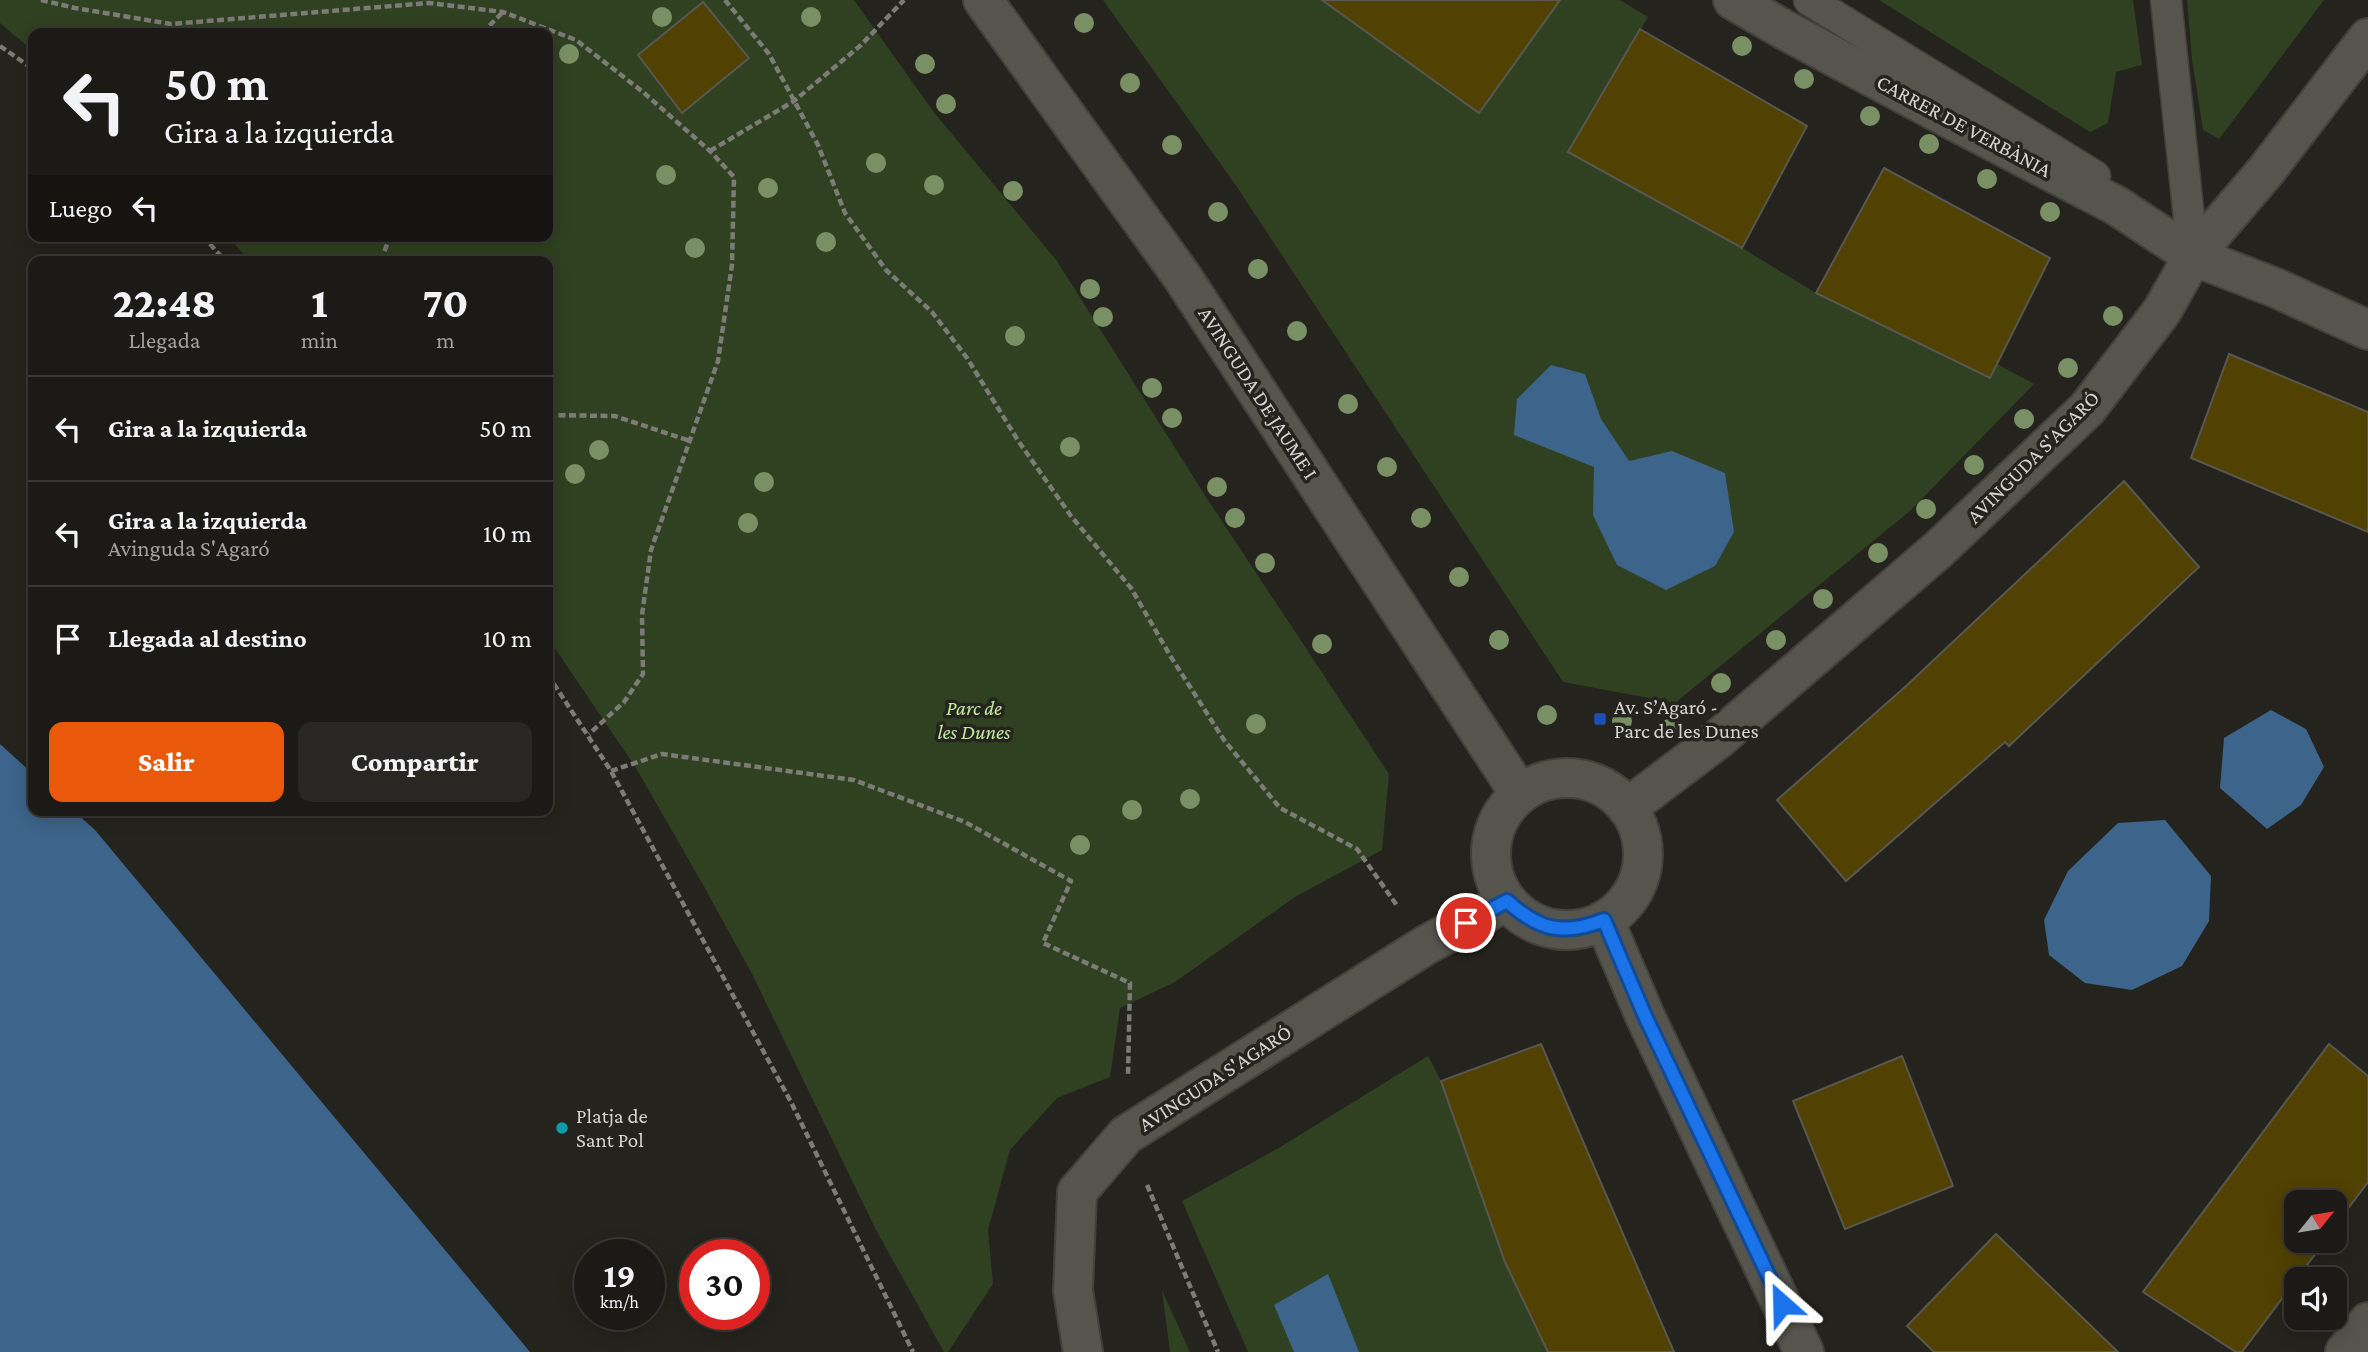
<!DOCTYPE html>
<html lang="es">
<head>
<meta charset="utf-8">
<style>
  body { margin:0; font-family:"Crimson Pro",serif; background:#282723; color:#f1f3f6; height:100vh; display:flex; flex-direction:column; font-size:26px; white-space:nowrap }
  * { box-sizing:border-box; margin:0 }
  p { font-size:23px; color:#a0a1a1 }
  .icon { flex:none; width:38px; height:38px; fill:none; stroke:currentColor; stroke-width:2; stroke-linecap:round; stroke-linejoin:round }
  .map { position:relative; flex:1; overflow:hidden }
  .details { position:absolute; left:28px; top:256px; width:525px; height:560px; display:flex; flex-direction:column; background:#1b1a16; border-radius:14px; box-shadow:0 4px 18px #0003,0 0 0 2px #393835 }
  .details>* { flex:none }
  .guide { position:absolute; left:28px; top:28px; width:525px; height:214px; border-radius:14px; box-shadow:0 4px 18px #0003,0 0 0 2px #393835; background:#1b1a16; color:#f1f3f6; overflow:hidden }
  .needle { width:46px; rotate:60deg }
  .controls { position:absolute; left:2284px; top:1190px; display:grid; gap:14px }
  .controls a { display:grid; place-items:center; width:63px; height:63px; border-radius:14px; background:#1b1a16; box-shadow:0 4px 18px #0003,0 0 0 2px #393835; font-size:35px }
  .speed { position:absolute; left:574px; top:1239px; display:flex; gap:14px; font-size:35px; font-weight:700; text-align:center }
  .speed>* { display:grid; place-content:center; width:91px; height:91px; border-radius:50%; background:#1b1a16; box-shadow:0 4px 18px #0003,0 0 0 2px #393835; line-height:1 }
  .speed small { font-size:18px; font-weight:400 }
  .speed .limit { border:10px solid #d22; background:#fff; color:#111 }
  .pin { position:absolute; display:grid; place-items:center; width:60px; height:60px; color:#fff; margin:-30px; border:4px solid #fff; border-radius:50%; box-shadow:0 2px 7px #0007 }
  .me { position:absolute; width:77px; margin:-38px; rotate:335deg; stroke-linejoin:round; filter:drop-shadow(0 0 5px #0008) }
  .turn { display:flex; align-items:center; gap:24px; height:147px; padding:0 21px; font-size:32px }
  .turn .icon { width:91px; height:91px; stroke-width:2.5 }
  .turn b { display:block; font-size:49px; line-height:60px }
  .then { display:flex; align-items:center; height:66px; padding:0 21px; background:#0003; gap:14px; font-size:26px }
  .eta { display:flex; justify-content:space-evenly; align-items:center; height:119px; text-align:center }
  .eta b { font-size:42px; font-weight:800; line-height:49px }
  .action { display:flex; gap:14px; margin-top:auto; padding:14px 21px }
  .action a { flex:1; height:80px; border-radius:14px; background:#ea580c; color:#fff; font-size:28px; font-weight:800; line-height:80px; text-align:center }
  .action a+a { background:#282723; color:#f1f3f6 }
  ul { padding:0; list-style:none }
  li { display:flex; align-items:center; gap:21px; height:105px; padding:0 21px; border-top:2px solid #393835 }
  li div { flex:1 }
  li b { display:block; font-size:26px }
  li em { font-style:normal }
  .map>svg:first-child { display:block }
  .green { fill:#2f4121 }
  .water { fill:#3d648b }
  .building { fill:#514102; stroke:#585750; stroke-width:2 }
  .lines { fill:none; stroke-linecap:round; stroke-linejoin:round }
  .service-casing { stroke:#42403b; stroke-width:33 }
  .minor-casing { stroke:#42403b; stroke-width:42 }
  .path { stroke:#7c7b76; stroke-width:4.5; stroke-dasharray:7 3.5; stroke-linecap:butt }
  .service { stroke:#55544d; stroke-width:30 }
  .minor { stroke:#55544d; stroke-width:38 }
  .tree { fill:#799065 }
  .route-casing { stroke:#114b97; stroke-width:18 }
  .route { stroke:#1a73e8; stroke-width:12 }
  .transit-dot { fill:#1a4fb4; stroke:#24231d; stroke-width:2.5 }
  .culture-dot { fill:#0f9aa8; stroke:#24231d; stroke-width:2.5 }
  .labels { text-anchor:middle; stroke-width:7; stroke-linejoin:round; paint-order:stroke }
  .street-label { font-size:21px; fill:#d5d4d0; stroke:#24231d }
  .poi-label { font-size:21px; fill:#d5d4d0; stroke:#24231d; text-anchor:start }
  .park-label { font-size:21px; font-style:italic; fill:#bfeaa0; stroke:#24231d }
</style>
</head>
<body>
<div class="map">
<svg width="2368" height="1352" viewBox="0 0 2368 1352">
  <rect width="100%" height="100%" fill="#24231d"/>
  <!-- green -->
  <path class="green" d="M 0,0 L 854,0 L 933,111 L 1057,261 L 1208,500 L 1389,774 L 1382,850 L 1295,897 L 1175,982 L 1120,1008 L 1110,1077 L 1057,1098 L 1010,1150 L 988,1230 L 993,1284 L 948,1352 L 944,1352 L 875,1228 L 752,974 L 702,883 L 636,768 L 548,638 L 548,261 L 250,261 L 227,236 L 548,236 L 548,33 L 33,33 L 33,51 L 0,23 Z
    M 1103,0 L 1322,0 L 1479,112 L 1560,0 L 1620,0 L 1648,17 L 1569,153 L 1742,248 L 1816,293 L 1990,378 L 1997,364 L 2034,384 L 1910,511 L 1675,703 L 1563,682 L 1237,187 Z
    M 1879,0 L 2133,0 L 2142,65 L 2116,72 L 2108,123 L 2090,132 Z
    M 2187,0 L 2324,0 L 2219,139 L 2203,130 L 2192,60 Z
    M 1428,1056 L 1441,1081 L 1505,1262 L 1548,1352 L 1248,1352 L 1182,1201 L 1277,1149 Z
    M 1162,1290 L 1190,1352 L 1170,1352 Z"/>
  <!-- water -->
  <path class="water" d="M 1551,365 L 1585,374 L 1601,419 L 1629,461 L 1672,451 L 1725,473 L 1734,532 L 1715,566 L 1666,590 L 1617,565 L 1593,515 L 1594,467 L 1514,435 L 1517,399 Z
    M 2271,710 L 2306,729 L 2324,767 L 2301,805 L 2267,829 L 2220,788 L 2224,738 Z
    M 0,744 L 33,774 L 33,810 L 73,810 L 95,830 L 530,1352 L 0,1352 Z
    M 2165,820 L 2211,876 L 2209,921 L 2182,966 L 2132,990 L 2085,983 L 2049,955 L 2044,920 L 2068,871 L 2118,823 Z
    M 1328,1274 L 1359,1352 L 1294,1352 L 1274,1305 Z"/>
  <!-- building -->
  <path class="building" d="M 1322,0 L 1560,0 L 1479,113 Z
    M 703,2 L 749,58 L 682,113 L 638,55 Z
    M 1640,29 L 1807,126 L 1742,248 L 1568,152 Z
    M 1884,168 L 2050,258 L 1990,378 L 1816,293 Z
    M 2229,354 L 2368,412 L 2368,532 L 2191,458 Z
    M 2124,481 L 2199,567 L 2009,746 L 2005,742 L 1846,881 L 1777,800 L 1905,687 Z
    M 1541,1044 L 1674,1352 L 1548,1352 L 1505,1262 L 1441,1081 Z
    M 2329,1044 L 2368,1076 L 2368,1182 L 2334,1227 L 2334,1202 L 2296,1202 L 2296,1241 L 2325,1241 L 2242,1352 L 2236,1352 L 2143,1292 Z
    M 1902,1056 L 1953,1186 L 1845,1229 L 1793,1101 Z
    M 1996,1234 L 2118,1352 L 1934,1352 L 1907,1326 Z"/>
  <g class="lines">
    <defs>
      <path id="service" d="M 1809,0 L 2095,176
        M 2166,0 L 2193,256"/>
      <path id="minor" d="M 983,0 L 1183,278 L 1520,794
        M 1733,0 L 1783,29 L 1947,117 L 2117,206 L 2193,256 L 2276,288 L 2368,330
        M1491 854a76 76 0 1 1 152 0a76 76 0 1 1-152 0Z
        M 1627,808 L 1717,740 L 1939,549 L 2087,409 L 2162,311 L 2193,256 L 2265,172 L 2368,38
        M 1604,920 L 1645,1016 L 1804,1352
        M 1083,1352 L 1073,1291 L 1077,1192 L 1126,1135 L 1426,945 L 1507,901
        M 2345,1352 L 2368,1322"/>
    </defs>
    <!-- service casing -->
    <use href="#service" class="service-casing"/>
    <!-- minor casing -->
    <use href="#minor" class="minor-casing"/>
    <!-- path -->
    <path class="path" d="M 41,0 L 75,8 L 171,24 L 429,3 L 503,12 L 576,40 L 643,92 L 710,151 L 734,177 L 732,265 L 718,361 L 651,550 L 642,615 L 643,674 L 624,702 L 589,734
      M 725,0 L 769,54 L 818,145 L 845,213 L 886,270 L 932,312 L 967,358 L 1019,442 L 1071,516 L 1131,588 L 1171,657 L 1224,740 L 1280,808 L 1357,849 L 1398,907
      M 482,33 L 503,12
      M 0,46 L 33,69
      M 710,151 L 794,101 L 861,45 L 904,0
      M 203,236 L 225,261
      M 381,261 L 390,236
      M 548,415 L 615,416 L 690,441
      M 548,675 L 611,771 L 791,1102 L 913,1352
      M 611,771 L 662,754 L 854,780 L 965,822 L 1071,881 L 1043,943 L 1130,983 L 1128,1076
      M 1147,1185 L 1218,1352"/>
    <!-- service -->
    <use href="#service" class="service"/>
    <!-- minor -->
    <use href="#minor" class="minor"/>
  </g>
  <!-- trees -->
  <g class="tree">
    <circle cx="662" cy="17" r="10"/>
    <circle cx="811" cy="17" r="10"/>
    <circle cx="1084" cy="23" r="10"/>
    <circle cx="1742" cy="46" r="10"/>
    <circle cx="569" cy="54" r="10"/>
    <circle cx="925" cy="64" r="10"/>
    <circle cx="1804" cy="79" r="10"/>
    <circle cx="1130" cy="83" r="10"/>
    <circle cx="946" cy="104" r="10"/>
    <circle cx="1870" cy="116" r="10"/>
    <circle cx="1929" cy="144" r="10"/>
    <circle cx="1172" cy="145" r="10"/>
    <circle cx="876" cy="163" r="10"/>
    <circle cx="666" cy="175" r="10"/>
    <circle cx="1987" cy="179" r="10"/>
    <circle cx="934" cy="185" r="10"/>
    <circle cx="768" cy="188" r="10"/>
    <circle cx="1013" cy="191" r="10"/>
    <circle cx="1218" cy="212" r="10"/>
    <circle cx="2050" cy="212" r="10"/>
    <circle cx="826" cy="242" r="10"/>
    <circle cx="695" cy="248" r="10"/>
    <circle cx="1258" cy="269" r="10"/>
    <circle cx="1090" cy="289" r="10"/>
    <circle cx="2113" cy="316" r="10"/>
    <circle cx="1103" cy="317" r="10"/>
    <circle cx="1297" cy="331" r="10"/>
    <circle cx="1015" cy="336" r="10"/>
    <circle cx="2068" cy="368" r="10"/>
    <circle cx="1152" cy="388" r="10"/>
    <circle cx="1348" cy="404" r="10"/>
    <circle cx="1172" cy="418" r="10"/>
    <circle cx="2024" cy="419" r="10"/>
    <circle cx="1070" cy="447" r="10"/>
    <circle cx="599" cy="450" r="10"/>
    <circle cx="1974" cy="465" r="10"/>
    <circle cx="1387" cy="467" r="10"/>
    <circle cx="575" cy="474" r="10"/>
    <circle cx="764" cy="482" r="10"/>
    <circle cx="1217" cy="487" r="10"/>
    <circle cx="1926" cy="509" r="10"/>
    <circle cx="1235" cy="518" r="10"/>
    <circle cx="1421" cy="518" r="10"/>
    <circle cx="748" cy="523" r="10"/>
    <circle cx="1878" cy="553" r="10"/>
    <circle cx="1265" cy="563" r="10"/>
    <circle cx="1459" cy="577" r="10"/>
    <circle cx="1823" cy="599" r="10"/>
    <circle cx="1499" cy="640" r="10"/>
    <circle cx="1776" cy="640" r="10"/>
    <circle cx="1322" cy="644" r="10"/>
    <circle cx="1721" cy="683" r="10"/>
    <circle cx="1547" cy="715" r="10"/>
    <circle cx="1622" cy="721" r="10"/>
    <circle cx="1256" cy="724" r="10"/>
    <circle cx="1671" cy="728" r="10"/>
    <circle cx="1190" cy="799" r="10"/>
    <circle cx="1132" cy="810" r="10"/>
    <circle cx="1080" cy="845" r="10"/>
  </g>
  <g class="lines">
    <defs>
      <path id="route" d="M 1466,923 L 1507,901 C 1539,930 1563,936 1604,920 L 1645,1016 L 1782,1304"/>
    </defs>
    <!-- route casing -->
    <use href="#route" class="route-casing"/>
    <!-- route -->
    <use href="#route" class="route"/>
  </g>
  <!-- markers -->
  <rect class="transit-dot" x="1593" y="712" width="14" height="14" rx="3.5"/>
  <circle class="culture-dot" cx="562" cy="1128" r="7"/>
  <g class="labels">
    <!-- street labels -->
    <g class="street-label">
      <text transform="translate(1964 126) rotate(28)" y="7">CARRER DE VERBÀNIA</text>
      <text transform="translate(1258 393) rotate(57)" y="7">AVINGUDA DE JAUME I</text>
      <text transform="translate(2033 457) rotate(-45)" y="7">AVINGUDA S'AGARÓ</text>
      <text transform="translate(1215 1078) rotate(-33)" y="7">AVINGUDA S'AGARÓ</text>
    </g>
    <!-- poi labels -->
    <g class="poi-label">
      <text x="1614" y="714">Av. S’Agaró -<tspan x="1614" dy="24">Parc de les Dunes</tspan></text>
      <text x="576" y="1123">Platja de<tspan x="576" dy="24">Sant Pol</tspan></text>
    </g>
    <!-- park labels -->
    <g class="park-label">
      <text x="974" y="715">Parc de<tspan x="974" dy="24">les Dunes</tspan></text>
    </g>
  </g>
</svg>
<div class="controls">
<a><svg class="needle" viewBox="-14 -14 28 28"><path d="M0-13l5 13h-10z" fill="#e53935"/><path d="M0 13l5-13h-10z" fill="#a0a1a1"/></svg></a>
<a><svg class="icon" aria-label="sound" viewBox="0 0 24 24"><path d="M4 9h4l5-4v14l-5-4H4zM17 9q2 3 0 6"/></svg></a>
</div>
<div class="speed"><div>19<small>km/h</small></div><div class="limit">30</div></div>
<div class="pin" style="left:1466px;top:923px;background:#d93025"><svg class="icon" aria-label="arrive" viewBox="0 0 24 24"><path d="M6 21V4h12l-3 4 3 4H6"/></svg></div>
<svg class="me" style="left:1782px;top:1304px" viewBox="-20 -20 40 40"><path d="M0-17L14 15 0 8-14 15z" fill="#1a73e8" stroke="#fff" stroke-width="4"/></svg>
<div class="guide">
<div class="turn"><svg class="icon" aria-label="left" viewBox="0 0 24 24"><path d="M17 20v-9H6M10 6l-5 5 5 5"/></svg><div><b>50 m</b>Gira a la izquierda</div></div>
<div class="then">Luego<svg class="icon" aria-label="left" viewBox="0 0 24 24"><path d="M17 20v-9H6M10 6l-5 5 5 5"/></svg></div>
</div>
<section class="details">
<div class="eta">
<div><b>22:48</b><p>Llegada</p></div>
<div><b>1</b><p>min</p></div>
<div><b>70</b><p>m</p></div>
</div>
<ul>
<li><svg class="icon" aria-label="left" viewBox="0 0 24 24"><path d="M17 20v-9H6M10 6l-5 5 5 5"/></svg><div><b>Gira a la izquierda</b></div><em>50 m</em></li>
<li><svg class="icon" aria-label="left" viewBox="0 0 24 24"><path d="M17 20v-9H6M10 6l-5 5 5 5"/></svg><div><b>Gira a la izquierda</b><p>Avinguda S'Agaró</p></div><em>10 m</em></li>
<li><svg class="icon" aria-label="arrive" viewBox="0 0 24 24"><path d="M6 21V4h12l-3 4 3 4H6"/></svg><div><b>Llegada al destino</b></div><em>10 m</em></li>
</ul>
<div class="action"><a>Salir</a><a>Compartir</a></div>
</section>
</div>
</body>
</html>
